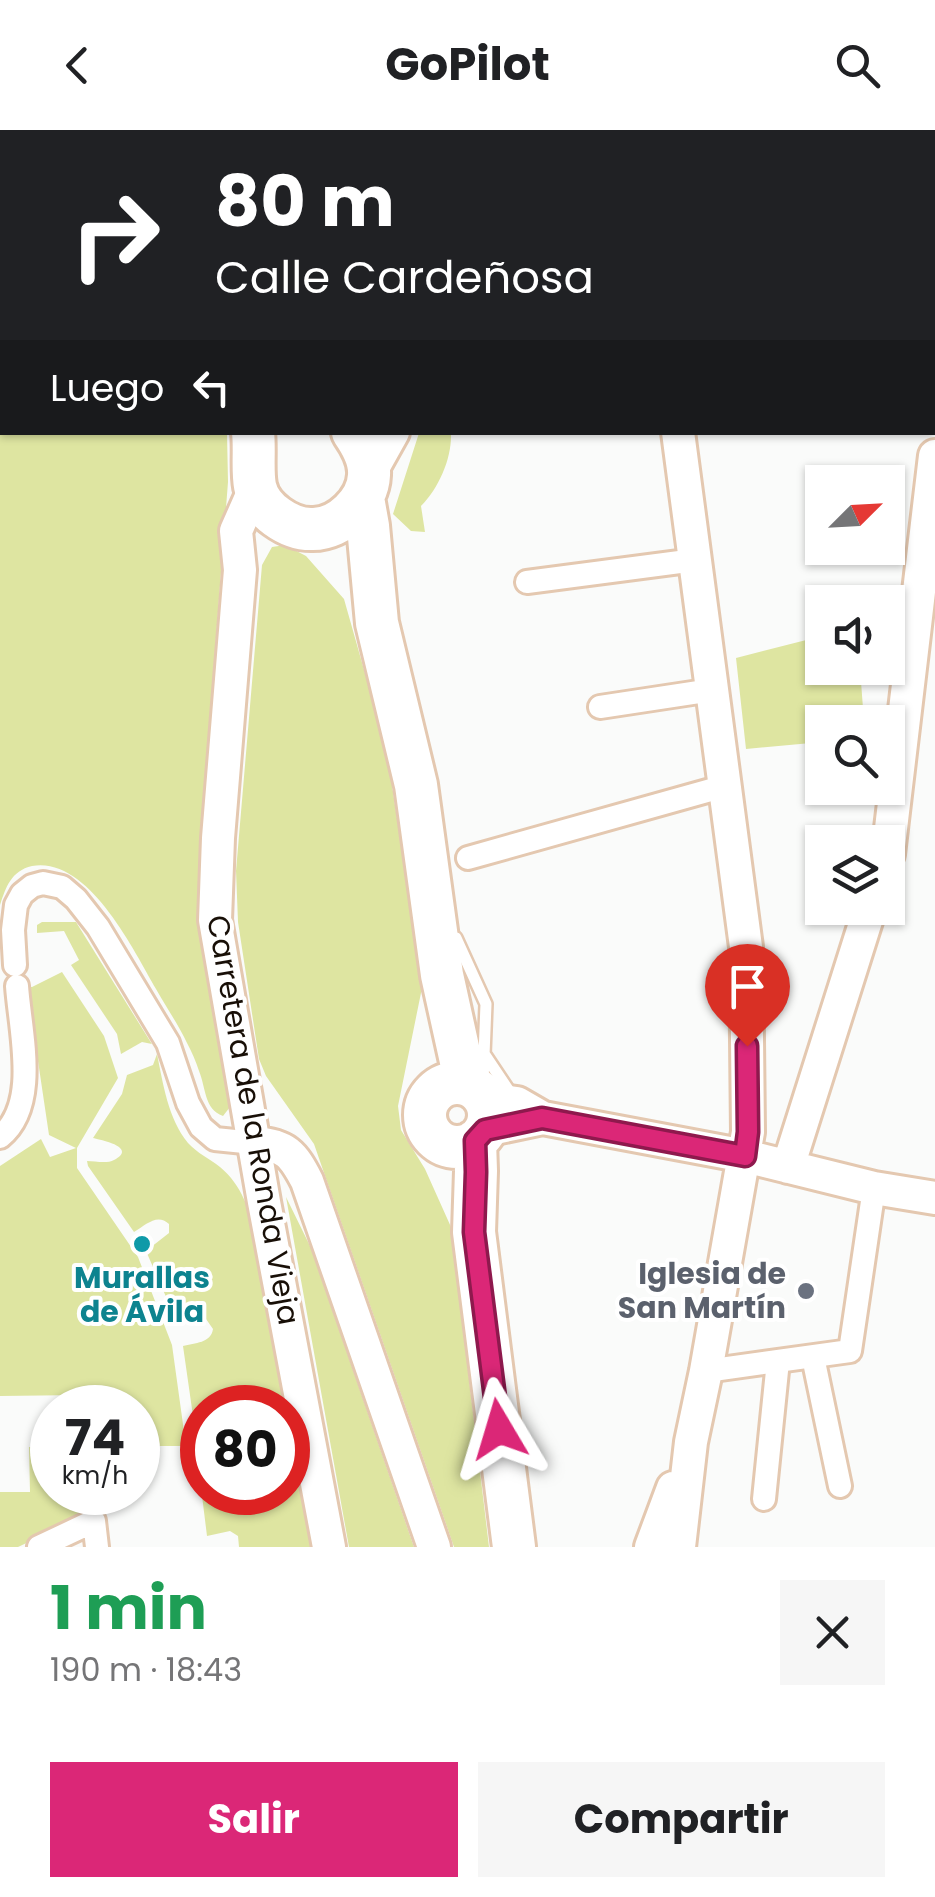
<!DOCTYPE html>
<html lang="es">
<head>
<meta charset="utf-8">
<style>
  body { margin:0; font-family:Poppins,sans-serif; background:#f6f6f6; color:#202124; height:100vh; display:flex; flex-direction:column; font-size:38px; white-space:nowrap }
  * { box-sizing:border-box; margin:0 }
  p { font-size:32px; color:#757577 }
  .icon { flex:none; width:55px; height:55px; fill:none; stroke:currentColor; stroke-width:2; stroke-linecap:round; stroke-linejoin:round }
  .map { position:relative; height:1417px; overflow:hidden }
  .panel { display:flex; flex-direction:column; background:#fff; flex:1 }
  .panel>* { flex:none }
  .guide { position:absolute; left:0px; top:0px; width:935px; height:305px; box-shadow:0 2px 8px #0004; background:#202124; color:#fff; overflow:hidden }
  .needle { width:65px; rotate:66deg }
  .fabs { position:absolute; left:805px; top:335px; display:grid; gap:20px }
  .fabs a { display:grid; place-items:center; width:100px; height:100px; border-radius:0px; background:#fff; box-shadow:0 2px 8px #0004; font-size:50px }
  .speed { position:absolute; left:30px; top:1255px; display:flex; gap:20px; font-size:50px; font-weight:700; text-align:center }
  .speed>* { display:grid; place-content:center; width:130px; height:130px; border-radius:50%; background:#fff; box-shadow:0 2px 8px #0004; line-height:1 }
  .speed small { font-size:25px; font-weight:400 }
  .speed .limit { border:15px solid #d22; background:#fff; color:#111 }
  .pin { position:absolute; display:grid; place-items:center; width:85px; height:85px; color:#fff; margin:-102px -42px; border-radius:50% 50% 50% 0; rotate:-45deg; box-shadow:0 0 10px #0007 }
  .pin .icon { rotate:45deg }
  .me { position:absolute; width:110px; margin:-55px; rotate:353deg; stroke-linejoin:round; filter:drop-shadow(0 0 8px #0008) }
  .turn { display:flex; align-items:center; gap:35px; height:210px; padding:0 50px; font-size:45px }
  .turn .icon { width:130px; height:130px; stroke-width:2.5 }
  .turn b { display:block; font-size:70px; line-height:85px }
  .then { display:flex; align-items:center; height:95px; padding:0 50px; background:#0003; gap:20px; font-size:38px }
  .round { display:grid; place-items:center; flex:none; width:105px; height:105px; border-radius:0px; background:#f6f6f6 }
  .summary { display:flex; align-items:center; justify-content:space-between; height:170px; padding:0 50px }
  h1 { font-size:60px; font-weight:700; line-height:75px; color:#1e9e55 }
  .primary-button { display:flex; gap:20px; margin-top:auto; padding:20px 50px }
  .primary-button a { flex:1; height:115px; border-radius:0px; background:#db2777; color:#fff; font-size:40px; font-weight:700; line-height:115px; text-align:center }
  .primary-button a+a { background:#f6f6f6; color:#202124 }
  header { display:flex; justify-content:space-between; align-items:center; height:130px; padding:0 50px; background:#fff; font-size:45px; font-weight:700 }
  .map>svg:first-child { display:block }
  .green { fill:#dee5a1 }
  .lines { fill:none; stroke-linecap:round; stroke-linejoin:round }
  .lane-casing { stroke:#e4c8b0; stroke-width:16 }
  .street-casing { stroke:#e4c8b0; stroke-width:28 }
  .secondary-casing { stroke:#e4c8b0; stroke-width:38 }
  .highway-casing { stroke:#e4c8b0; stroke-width:48 }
  .lane { stroke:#fff; stroke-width:11 }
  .street { stroke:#fff; stroke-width:22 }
  .secondary { stroke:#fff; stroke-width:32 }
  .highway { stroke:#fff; stroke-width:42 }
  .route-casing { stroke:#8e194d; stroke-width:25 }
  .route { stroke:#db2777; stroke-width:18 }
  .culture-dot { fill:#0f9aa8; stroke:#fff; stroke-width:4 }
  .worship-dot { fill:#6b7280; stroke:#fff; stroke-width:4 }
  .labels { text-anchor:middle; stroke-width:8; stroke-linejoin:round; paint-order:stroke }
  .street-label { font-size:30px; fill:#180f07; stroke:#fff }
  .worship-label { font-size:30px; font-weight:bold; fill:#5b616d; stroke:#fff; text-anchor:end }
  .culture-label { font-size:30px; font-weight:bold; fill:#0d838f; stroke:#fff }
</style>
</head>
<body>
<header><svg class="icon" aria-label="back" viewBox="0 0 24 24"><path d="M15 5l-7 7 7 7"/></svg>GoPilot<svg class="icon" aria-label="search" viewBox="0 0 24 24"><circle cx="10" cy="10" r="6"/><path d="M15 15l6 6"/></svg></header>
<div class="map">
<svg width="935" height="1417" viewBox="0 0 935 1417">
  <rect width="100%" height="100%" fill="#fafbfa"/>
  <!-- green -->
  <path class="green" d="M 0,0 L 62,0 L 64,2 L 2,2 L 2,302 L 227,303 L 228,352 L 200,715 L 198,781 L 208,854 L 229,962 L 230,977 L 223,986 C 204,979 206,958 199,941 C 196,932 192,922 187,913 C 178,894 166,877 156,859 C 133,819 88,726 32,736 C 11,741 6,757 0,775 Z
    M 419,303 L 451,303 C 452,328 439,358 421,376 L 425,402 L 411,401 L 393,384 Z
    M 285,415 L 306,426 L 344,469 L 387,621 L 422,858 L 398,976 L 401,1000 L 425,1039 L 451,1097 L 489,1417 L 454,1417 L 314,1014 L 266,946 L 259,929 L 238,792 L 236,741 L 262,435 L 272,417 Z
    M 822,506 L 822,538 L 860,538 L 864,592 L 822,592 L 822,612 L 746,619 L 736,528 Z
    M 42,792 L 76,792 L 155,919 L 152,914 L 142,912 L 121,924 L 117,904 L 71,835 L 79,830 L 64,801 L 37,803 L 37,795 Z
    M 62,842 L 104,906 L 118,948 L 77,1018 L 77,1038 L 138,1127 L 172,1215 L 186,1316 L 138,1316 L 138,1278 L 83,1277 L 82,1265 L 0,1266 L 0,1036 L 41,1009 L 50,1027 L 76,1018 L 49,1005 L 27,857 L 32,857 Z
    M 157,924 C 163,953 168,989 188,1013 C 197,1023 210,1029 220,1037 C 244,1057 251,1085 258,1114 L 314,1417 L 239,1417 L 238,1406 L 230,1401 L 207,1406 L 197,1325 L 202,1324 L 202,1362 L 288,1362 L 288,1278 L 202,1278 L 202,1299 L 195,1300 L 183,1216 C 195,1213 211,1213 213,1199 L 206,1189 L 177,1192 L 146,1121 L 169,1103 L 169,1094 C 157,1083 146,1095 134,1102 L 88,1036 L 87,1031 C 95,1031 107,1034 114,1030 C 138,1017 101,1010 93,1008 L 122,964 L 127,945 L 153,935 Z
    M 286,1067 L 311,1118 L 414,1417 L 349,1417 Z
    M 29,1317 L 52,1317 L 52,1362 L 90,1363 L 86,1385 L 18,1417 L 0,1417 L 0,1362 L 30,1362 Z"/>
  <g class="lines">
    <defs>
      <path id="lane" d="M 639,0 L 640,2
        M 449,809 L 456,808 L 486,874 L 483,951
        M 485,925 L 513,967"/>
      <path id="street" d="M 259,0 L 261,2
        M 527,452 L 695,430
        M 600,577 L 712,560
        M 468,728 L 725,656
        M 15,835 L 13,800 L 16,775 L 22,764 L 32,756 L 43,753 L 62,757 L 76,769 L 98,797 L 168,913 L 188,973 L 201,997 L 215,1009 L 254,1013
        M 0,1007 C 40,975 20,901 17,856
        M 813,1227 L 840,1356
        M 706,1241 L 850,1221 L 874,1058
        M 764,1369 L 778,1231
        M 39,1417 L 94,1391 L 97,1417"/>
      <path id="secondary" d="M 932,119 L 935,119
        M 678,302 L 746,817 L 748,1002 L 706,1241 L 691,1312 L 679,1417
        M 369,345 L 393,302
        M 255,358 L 236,401 L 240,440 L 218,708 L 215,790 L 264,1072 L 329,1417
        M 888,724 L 935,326
        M 486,969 L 517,973 L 543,988 L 745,1026 L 874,1058 L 935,1068
        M 485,1000 L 543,988
        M 254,1013 C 286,1015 293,1024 307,1051 L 434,1417
        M 788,1037 L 870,778
        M 651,1417 L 673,1358"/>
      <path id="highway" d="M 99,0 L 101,2
        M 253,302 C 255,320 252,340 255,356 C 260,380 289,400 313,399 C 340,399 368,372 369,345 C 370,329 362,315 353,302
        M 363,368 L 368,396 L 377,493 L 416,655 L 442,845 L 466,954
        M425 985a32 32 0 1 1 64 0a32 32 0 1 1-64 0Z
        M 475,1011 L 476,1041 L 474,1102 L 514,1417"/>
    </defs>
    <!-- lane casing -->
    <use href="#lane" class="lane-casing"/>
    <!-- street casing -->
    <use href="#street" class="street-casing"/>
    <!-- secondary casing -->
    <use href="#secondary" class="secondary-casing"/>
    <!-- highway casing -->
    <use href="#highway" class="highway-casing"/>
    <!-- lane -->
    <use href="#lane" class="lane"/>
    <!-- street -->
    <use href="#street" class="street"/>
    <!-- secondary -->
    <use href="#secondary" class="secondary"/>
    <!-- highway -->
    <use href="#highway" class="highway"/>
  </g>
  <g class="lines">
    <defs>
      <path id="route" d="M 499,1299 L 474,1102 L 476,1042 L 475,1011 L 485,1000 L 542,988 L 745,1026 L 748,1002 L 747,916"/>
    </defs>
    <!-- route casing -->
    <use href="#route" class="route-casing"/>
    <!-- route -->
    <use href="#route" class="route"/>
  </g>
  <!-- markers -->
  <circle class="culture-dot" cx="142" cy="1114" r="10"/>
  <circle class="worship-dot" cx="806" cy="1161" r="10"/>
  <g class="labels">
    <!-- street labels -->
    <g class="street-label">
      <text transform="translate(253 990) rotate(80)" y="10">Carretera de la Ronda Vieja</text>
    </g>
    <!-- worship labels -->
    <g class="worship-label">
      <text x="786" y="1154">Iglesia de<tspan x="786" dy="34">San Martín</tspan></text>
    </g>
    <!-- culture labels -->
    <g class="culture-label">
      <text x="142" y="1158">Murallas<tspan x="142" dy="34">de Ávila</tspan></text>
    </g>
  </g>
</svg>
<div class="fabs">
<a><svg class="needle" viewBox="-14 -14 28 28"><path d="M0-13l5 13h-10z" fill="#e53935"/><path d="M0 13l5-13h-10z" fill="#757577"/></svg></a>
<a><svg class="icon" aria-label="sound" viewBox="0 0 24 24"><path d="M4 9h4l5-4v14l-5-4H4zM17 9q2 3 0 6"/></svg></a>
<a><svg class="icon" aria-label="search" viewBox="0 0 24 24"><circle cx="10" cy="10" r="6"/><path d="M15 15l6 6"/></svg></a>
<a><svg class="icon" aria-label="layers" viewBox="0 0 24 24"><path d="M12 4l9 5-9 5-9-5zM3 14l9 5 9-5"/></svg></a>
</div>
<div class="speed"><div>74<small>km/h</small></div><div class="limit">80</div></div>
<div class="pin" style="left:747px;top:916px;background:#d93025"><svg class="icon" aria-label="arrive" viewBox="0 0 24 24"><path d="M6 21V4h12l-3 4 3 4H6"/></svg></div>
<svg class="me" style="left:499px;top:1299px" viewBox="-20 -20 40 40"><path d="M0-17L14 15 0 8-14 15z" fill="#db2777" stroke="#fff" stroke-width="4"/></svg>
<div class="guide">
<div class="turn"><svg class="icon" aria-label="right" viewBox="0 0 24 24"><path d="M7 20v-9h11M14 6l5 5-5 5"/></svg><div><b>80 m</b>Calle Cardeñosa</div></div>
<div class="then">Luego<svg class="icon" aria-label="left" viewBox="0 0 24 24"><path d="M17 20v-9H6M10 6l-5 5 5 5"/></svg></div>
</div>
</div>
<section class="panel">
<div class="summary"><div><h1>1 min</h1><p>190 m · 18:43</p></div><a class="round"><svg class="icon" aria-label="close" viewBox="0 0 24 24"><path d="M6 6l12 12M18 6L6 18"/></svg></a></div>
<div class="primary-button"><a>Salir</a><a>Compartir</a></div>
</section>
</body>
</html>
